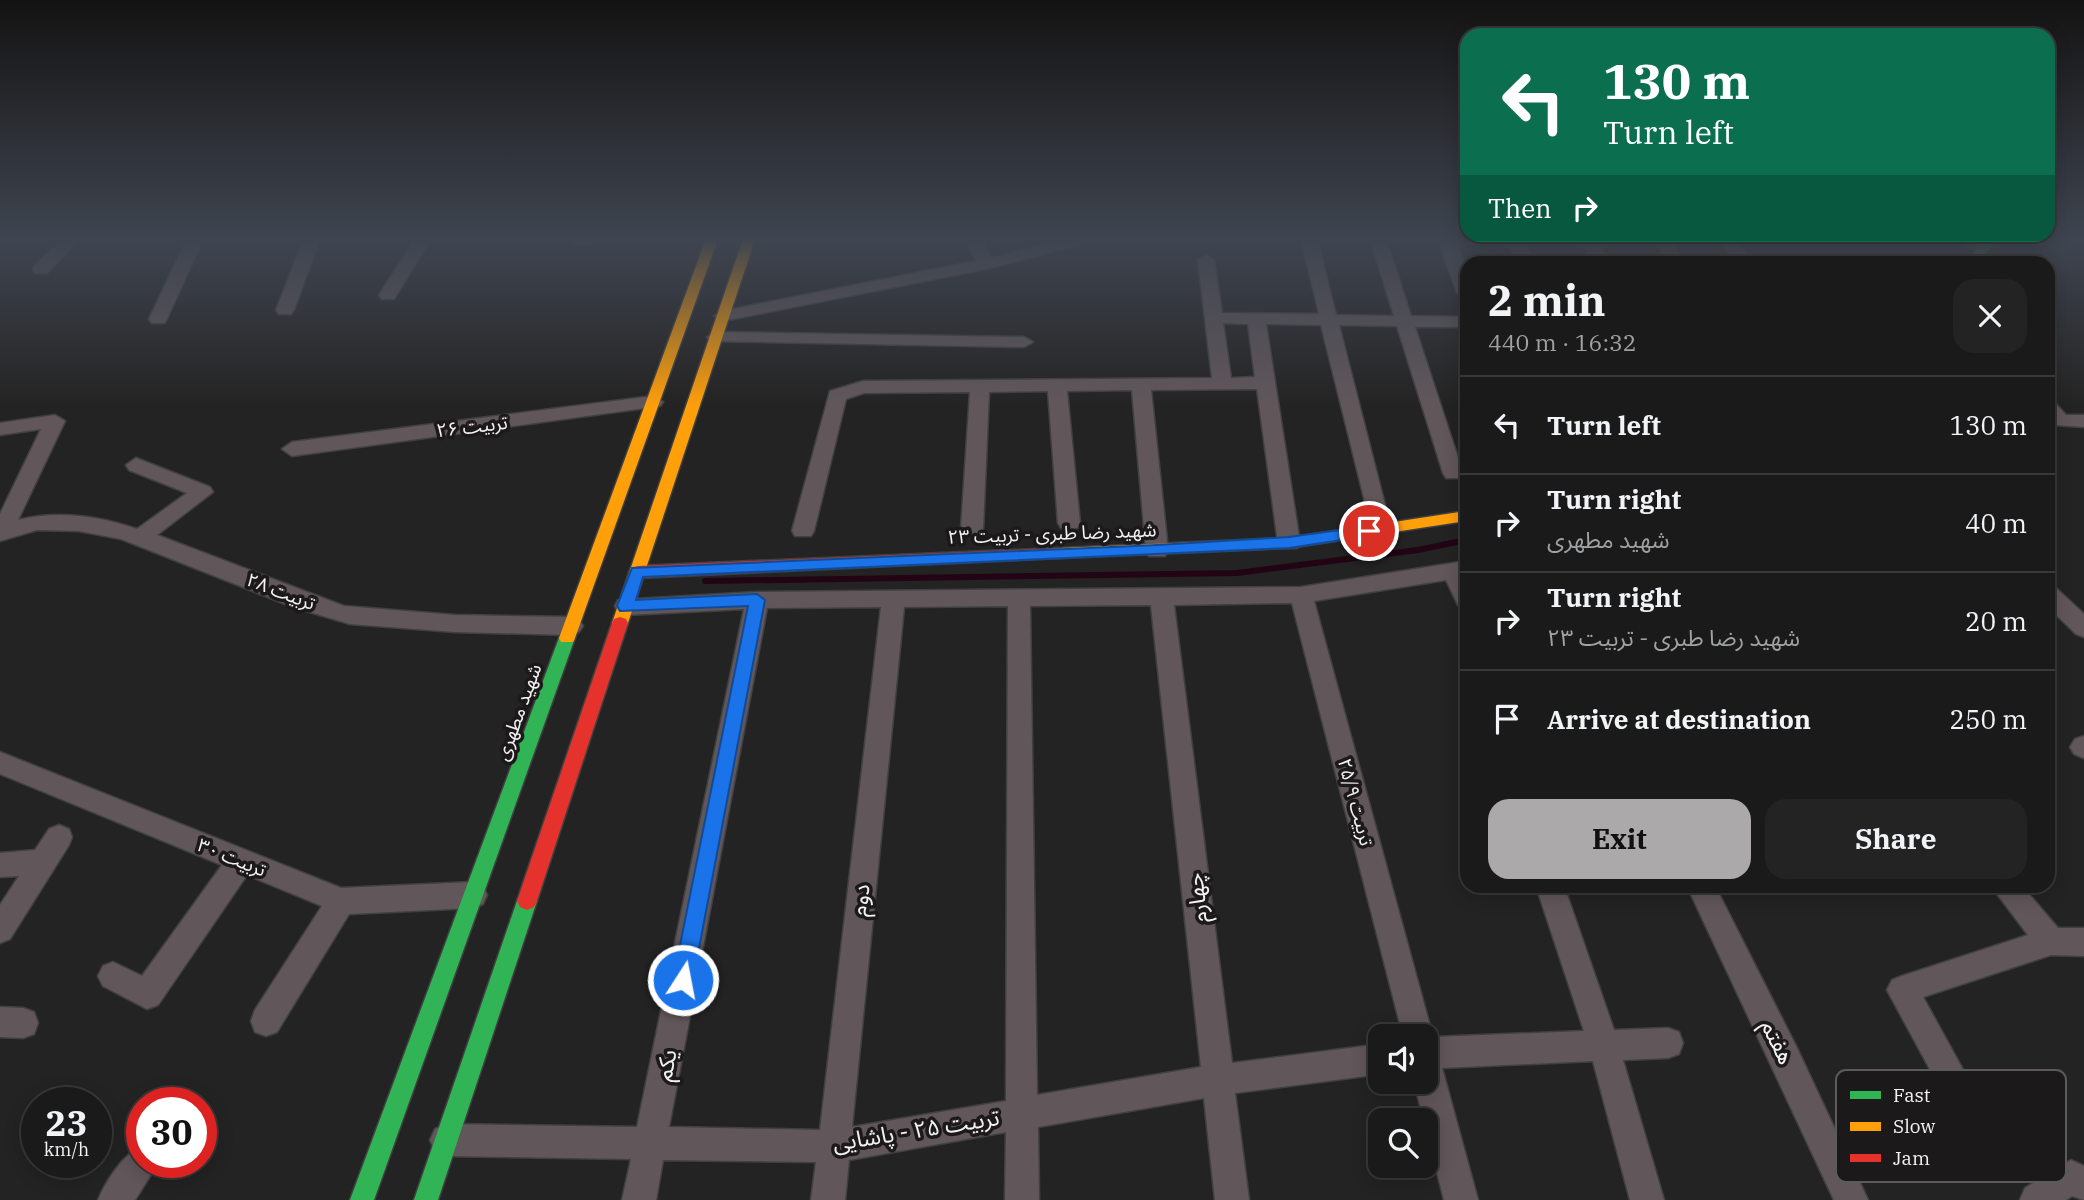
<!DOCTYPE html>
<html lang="en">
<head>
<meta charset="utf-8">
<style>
  body { margin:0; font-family:"IBM Plex Serif","Noto Sans Arabic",serif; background:#242323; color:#f1f3f6; height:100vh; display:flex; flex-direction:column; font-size:26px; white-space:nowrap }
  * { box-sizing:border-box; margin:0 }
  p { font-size:23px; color:#a0a1a2 }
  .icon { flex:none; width:38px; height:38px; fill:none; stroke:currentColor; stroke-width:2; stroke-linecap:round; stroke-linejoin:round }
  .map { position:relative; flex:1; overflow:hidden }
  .drawer { position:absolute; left:1460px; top:256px; width:595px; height:637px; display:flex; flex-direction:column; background:#1b1a1a; border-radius:21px; box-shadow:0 4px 18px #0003,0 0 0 2px #393839 }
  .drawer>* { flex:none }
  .top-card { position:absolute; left:1460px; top:28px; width:595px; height:214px; border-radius:21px; box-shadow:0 4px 18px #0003,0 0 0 2px #393839; background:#0b6e4f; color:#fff; overflow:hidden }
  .controls { position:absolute; left:1368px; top:1024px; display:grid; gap:14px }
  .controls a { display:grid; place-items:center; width:70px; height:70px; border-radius:14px; background:#1b1a1a; box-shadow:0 4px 18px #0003,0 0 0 2px #393839; font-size:35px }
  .speed { position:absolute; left:21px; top:1087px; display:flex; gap:14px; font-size:35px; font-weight:700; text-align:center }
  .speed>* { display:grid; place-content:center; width:91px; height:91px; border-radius:50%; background:#1b1a1a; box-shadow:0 4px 18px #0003,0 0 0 2px #393839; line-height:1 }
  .speed small { font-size:18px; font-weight:400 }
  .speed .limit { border:10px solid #d22; background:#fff; color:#111 }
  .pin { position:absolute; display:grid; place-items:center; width:60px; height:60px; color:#fff; margin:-30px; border:4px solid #fff; border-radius:50%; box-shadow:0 2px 7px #0007 }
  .me { position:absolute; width:77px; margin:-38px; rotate:11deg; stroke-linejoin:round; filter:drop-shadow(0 0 5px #0008) }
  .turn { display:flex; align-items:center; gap:24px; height:147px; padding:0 28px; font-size:32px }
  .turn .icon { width:91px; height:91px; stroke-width:2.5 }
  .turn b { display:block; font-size:49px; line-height:60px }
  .then { display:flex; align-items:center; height:66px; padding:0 28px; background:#0003; gap:14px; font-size:26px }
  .round { display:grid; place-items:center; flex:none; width:74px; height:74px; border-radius:21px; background:#242323 }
  .summary { display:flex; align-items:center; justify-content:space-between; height:119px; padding:0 28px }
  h1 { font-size:42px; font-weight:700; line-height:52px }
  .button { display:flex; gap:14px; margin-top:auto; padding:14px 28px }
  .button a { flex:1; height:80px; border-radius:21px; background:#aba9aa; color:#111; font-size:28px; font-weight:700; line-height:80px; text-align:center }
  .button a+a { background:#242323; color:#f1f3f6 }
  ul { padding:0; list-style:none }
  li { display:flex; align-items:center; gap:21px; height:98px; padding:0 28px; border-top:2px solid #393839 }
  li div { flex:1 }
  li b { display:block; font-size:26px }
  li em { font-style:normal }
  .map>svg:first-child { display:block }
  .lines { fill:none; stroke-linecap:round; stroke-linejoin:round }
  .stream { stroke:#220414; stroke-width:6 }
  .street-casing { stroke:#414040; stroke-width:3 }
  .fast-casing { stroke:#414040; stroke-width:3 }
  .slow-casing { stroke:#414040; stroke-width:3 }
  .jam-casing { stroke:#414040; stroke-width:3 }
  .street { fill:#61575b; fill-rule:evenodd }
  .fast { fill:#30b455; fill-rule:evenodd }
  .slow { fill:#ff9f0a; fill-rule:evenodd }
  .jam { fill:#e5322d; fill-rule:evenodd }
  .route { fill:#1a73e8; stroke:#114b97; stroke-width:2 }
  .labels { text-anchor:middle; stroke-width:7; stroke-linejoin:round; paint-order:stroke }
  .street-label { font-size:19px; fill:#f3f1f2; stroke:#1c191a }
  .near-street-label { font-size:23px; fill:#f3f1f2; stroke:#1c191a }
  .key { fill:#1c191a; stroke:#5c5a5b; stroke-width:2 }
  .key-label { font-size:19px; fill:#f3f1f2 }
</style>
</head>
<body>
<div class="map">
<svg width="2084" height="1200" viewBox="0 0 2084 1200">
  <rect width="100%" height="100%" fill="#242323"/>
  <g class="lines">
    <!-- stream -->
    <path class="stream" d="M 705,581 L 1237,573 L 1418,550 L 1466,540"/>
    <defs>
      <path id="street" d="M 63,239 L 80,239 L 47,273 L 35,273 L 33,269 L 35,265 Z
        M 187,239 L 203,239 L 167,319 L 164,323 L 152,323 L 149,319 Z
        M 304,239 L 320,239 L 294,310 L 291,314 L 279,314 L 276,310 Z
        M 415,239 L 431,239 L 394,299 L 382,299 L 379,295 Z
        M 575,239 L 601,239 L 587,245 L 575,245 Z
        M 968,239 L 985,239 L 983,243 L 991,258 L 1065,239 L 1092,239 L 1090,242 L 986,269 L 723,321 L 714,316 L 723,311 L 976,261 L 966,242 Z
        M 1307,239 L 1318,243 L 1336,315 L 1394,316 L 1370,239 L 1386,239 L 1411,316 L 1466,317 L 1466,327 L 1415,327 L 1463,473 L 1460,478 L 1446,478 L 1443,473 L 1397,326 L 1339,325 L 1385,505 L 1381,510 L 1367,510 L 1321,325 L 1266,324 L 1300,543 L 1297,548 L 1281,548 L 1278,543 L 1257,389 L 1151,390 L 1168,550 L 1165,556 L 1149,556 L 1146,550 L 1132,390 L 1067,391 L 1080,523 L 1077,528 L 1061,528 L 1058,523 L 1048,391 L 989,392 L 983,529 L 980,534 L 964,534 L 961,529 L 970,392 L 864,393 L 846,399 L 814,531 L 811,536 L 795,536 L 792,531 L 830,391 L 863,381 L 1212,378 L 1198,260 L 1206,255 L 1214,260 L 1222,313 L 1319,314 L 1302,243 ZM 1223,323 L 1248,324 L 1255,377 L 1231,378 Z
        M 1447,239 C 1466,244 1466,282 1466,298 L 1457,293 L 1439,244 Z
        M 1653,239 L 1669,239 L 1684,262 L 1668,262 Z
        M 1719,239 L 1735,239 L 1751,262 L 1735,262 Z
        M 1955,239 L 1974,239 L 1990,250 L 1982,255 Z
        M 1584,240 L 1596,240 L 1609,262 L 1593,262 L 1582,243 Z
        M 1519,243 L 1525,245 L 1534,262 L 1518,262 L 1511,248 Z
        M 716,332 L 1024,337 L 1033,342 L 1024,347 L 710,341 L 707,337 Z
        M 653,396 L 663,402 L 660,406 L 292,456 L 282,449 L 292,442 Z
        M 2048,401 L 2055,403 L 2066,415 L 2084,415 L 2084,427 L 2054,425 L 2048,418 Z
        M 55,415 L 65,421 L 18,520 C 57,510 99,516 137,529 L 187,493 L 129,470 L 126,465 L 136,458 L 210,487 L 213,492 L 157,535 L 344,606 L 455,615 L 571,617 L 579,620 L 583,626 L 579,632 L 571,635 L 455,632 L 350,624 L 293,607 L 121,539 L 79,531 L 37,530 L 0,541 L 0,514 L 41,429 L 0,435 L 0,423 Z
        M 1466,561 L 1466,607 L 1458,605 L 1446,580 L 1314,601 L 1433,1037 L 1584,1031 L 1536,886 L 1564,886 L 1614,1030 L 1668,1028 L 1679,1032 L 1683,1043 L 1679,1054 L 1668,1058 L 1623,1060 L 1664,1200 L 1630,1200 L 1593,1061 L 1442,1068 L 1478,1200 L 1444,1200 L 1414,1082 L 1426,1082 L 1426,1036 L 1403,1036 L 1292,603 L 1174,605 L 1232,1063 L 1381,1044 L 1381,1074 L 1235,1093 L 1249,1200 L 1215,1200 L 1204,1098 L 1038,1127 L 1039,1200 L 1005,1200 L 1006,1132 L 849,1160 L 845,1200 L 811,1200 L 816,1162 L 663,1160 L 656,1200 L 622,1200 L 631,1159 L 446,1156 L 435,1151 L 430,1140 L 435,1129 L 446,1124 L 637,1127 L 744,609 L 626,615 L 618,612 L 615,606 L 618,600 L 757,592 L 1301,587 ZM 1151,605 L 1201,1067 L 1037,1095 L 1030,606 ZM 1008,606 L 1006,1101 L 852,1127 L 904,607 ZM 881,607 L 820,1130 L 669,1127 L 767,608 Z
        M 2048,586 L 2056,588 L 2084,614 L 2084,637 L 2076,634 L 2048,607 Z
        M 2084,736 L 2084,757 L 2083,758 L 2074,754 L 2070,747 L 2075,739 Z
        M 0,752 L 341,888 L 473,882 L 483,886 L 487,895 L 483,904 L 473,908 L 349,914 L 277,1032 L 266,1036 L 255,1032 L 251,1021 L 255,1010 L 322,906 L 247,875 L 158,1005 L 147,1009 L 103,986 L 98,976 L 103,966 L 113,962 L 142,976 L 222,865 L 0,774 Z
        M 59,825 L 69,829 L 72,837 L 69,845 L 10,939 L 0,943 L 0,905 L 19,876 L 0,877 L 0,853 L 35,850 L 49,829 Z
        M 1687,886 L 1715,886 L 1797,1048 L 1868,1200 L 1834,1200 Z
        M 1991,886 L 2022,886 L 2058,928 L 2084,928 L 2084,956 L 2051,955 L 1923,997 L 1973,1088 L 1968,1099 L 1957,1104 L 1946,1099 L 1887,990 L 1892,980 L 1902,976 L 2028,935 Z
        M 0,1007 L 23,1008 L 34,1012 L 38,1023 L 34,1034 L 23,1038 L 0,1037 Z
        M 142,1146 L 142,1162 L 159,1162 L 135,1200 L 98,1200 C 106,1181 123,1154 142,1146 Z
        M 2071,1160 L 2084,1166 L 2084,1200 L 2072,1196 L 2066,1200 L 2020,1200 L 2025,1188 Z"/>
      <path id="fast" d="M 1985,239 L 1997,239 L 1978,262 L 1967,262 Z
        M 567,632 L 573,634 L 575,638 L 374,1200 L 350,1200 L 559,638 L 561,634 Z
        M 527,892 L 534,895 L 537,901 L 438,1200 L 414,1200 L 517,901 L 520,895 Z"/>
      <path id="slow" d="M 706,239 L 718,239 L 575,638 L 573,642 L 561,642 L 559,638 Z
        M 743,239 L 755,239 L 628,623 L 626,627 L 614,627 L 612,623 Z
        M 1466,511 L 1466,521 L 1289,548 L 1061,558 L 1053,553 L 1061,548 L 1289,538 Z"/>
      <path id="jam" d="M 1061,548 L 1069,553 L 1061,558 L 637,578 L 629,572 L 637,566 Z
        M 620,617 L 626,619 L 628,623 L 537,901 L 534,907 L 527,910 L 520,907 L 517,901 L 612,623 L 614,619 Z"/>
    </defs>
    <!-- street casing -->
    <use href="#street" class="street-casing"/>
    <!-- fast casing -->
    <use href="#fast" class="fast-casing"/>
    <!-- slow casing -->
    <use href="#slow" class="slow-casing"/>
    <!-- jam casing -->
    <use href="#jam" class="jam-casing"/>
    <!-- street -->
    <use href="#street" class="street"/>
    <!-- fast -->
    <use href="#fast" class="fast"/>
    <!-- slow -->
    <use href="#slow" class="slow"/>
    <!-- jam -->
    <use href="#jam" class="jam"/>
  </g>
  <!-- sky -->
  <linearGradient id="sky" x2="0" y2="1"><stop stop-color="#141313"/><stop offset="0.59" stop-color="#3f4550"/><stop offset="1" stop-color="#3f4550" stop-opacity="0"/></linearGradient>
  <rect width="2084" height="407" fill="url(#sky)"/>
  <!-- route -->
  <path class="route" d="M 1369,526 L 1377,531 L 1375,535 L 1289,548 L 643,577 L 636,600 L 757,594 L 765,600 L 693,980 L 690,987 L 683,990 L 676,987 L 673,980 L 748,606 L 620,611 L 617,606 L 632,568 L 1157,545 L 1289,537 Z"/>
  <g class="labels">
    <!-- street labels -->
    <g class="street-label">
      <text transform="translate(472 426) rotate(-7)" y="7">تربیت ۲۶</text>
      <text transform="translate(1052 533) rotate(-2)" y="7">شهید رضا طبری - تربیت ۲۳</text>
      <text transform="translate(281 591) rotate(21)" y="7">تربیت ۲۸</text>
      <text transform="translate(518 712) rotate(-70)" y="7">شهید مطهری</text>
      <text transform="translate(1356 802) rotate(75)" y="7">تربیت ۲۵/۹</text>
      <text transform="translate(232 857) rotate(22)" y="7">تربیت ۳۰</text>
    </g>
    <!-- near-street labels -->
    <g class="near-street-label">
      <text transform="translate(1197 898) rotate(-97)" y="8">چهارم</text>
      <text transform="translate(860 900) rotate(-84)" y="8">دوم</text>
      <text transform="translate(1778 1042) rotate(64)" y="8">هفتم</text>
      <text transform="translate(666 1065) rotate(-79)" y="8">یکم</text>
      <text transform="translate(916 1130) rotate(-9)" y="8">تربیت ۲۵ - پاشایی</text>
    </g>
  </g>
  <!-- legend -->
  <rect x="1836" y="1070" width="230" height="112" rx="10" class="key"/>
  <rect x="1850" y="1091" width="31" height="8" fill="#30b455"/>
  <rect x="1850" y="1122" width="31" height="9" fill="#ff9f0a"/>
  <rect x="1850" y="1154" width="31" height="8" fill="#e5322d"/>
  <g class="key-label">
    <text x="1893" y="1102">Fast</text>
    <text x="1893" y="1133">Slow</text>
    <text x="1893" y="1165">Jam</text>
  </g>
</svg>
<div class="controls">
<a><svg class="icon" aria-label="sound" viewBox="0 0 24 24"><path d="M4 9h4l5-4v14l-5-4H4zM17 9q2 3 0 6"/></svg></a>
<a><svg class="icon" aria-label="search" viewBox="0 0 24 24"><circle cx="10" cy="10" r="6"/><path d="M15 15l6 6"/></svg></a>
</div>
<div class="speed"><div>23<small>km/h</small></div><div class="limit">30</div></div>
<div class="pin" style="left:1369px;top:531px;background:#d93025"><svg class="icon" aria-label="arrive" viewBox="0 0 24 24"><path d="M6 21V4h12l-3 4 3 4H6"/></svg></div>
<svg class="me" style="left:683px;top:980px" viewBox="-20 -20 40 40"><circle r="17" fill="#1a73e8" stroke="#fff" stroke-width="3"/><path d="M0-11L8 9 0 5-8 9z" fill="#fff"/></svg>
<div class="top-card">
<div class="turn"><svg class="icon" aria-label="left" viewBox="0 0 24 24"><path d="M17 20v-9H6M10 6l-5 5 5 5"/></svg><div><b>130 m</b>Turn left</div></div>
<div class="then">Then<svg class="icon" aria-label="right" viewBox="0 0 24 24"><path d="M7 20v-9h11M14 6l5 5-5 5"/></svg></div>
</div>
<section class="drawer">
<div class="summary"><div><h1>2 min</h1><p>440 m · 16:32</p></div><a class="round"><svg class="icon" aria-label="close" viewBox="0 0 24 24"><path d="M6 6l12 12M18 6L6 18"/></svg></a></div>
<ul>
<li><svg class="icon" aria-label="left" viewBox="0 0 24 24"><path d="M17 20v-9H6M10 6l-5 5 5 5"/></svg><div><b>Turn left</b></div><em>130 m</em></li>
<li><svg class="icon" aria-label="right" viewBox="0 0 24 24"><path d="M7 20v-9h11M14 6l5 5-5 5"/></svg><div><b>Turn right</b><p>شهید مطهری</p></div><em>40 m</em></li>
<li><svg class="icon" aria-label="right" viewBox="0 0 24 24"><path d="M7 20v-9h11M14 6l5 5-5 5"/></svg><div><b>Turn right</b><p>شهید رضا طبری - تربیت ۲۳</p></div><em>20 m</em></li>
<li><svg class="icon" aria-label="arrive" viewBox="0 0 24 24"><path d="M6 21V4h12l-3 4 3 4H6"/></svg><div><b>Arrive at destination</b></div><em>250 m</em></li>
</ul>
<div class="button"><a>Exit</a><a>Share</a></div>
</section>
</div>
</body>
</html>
